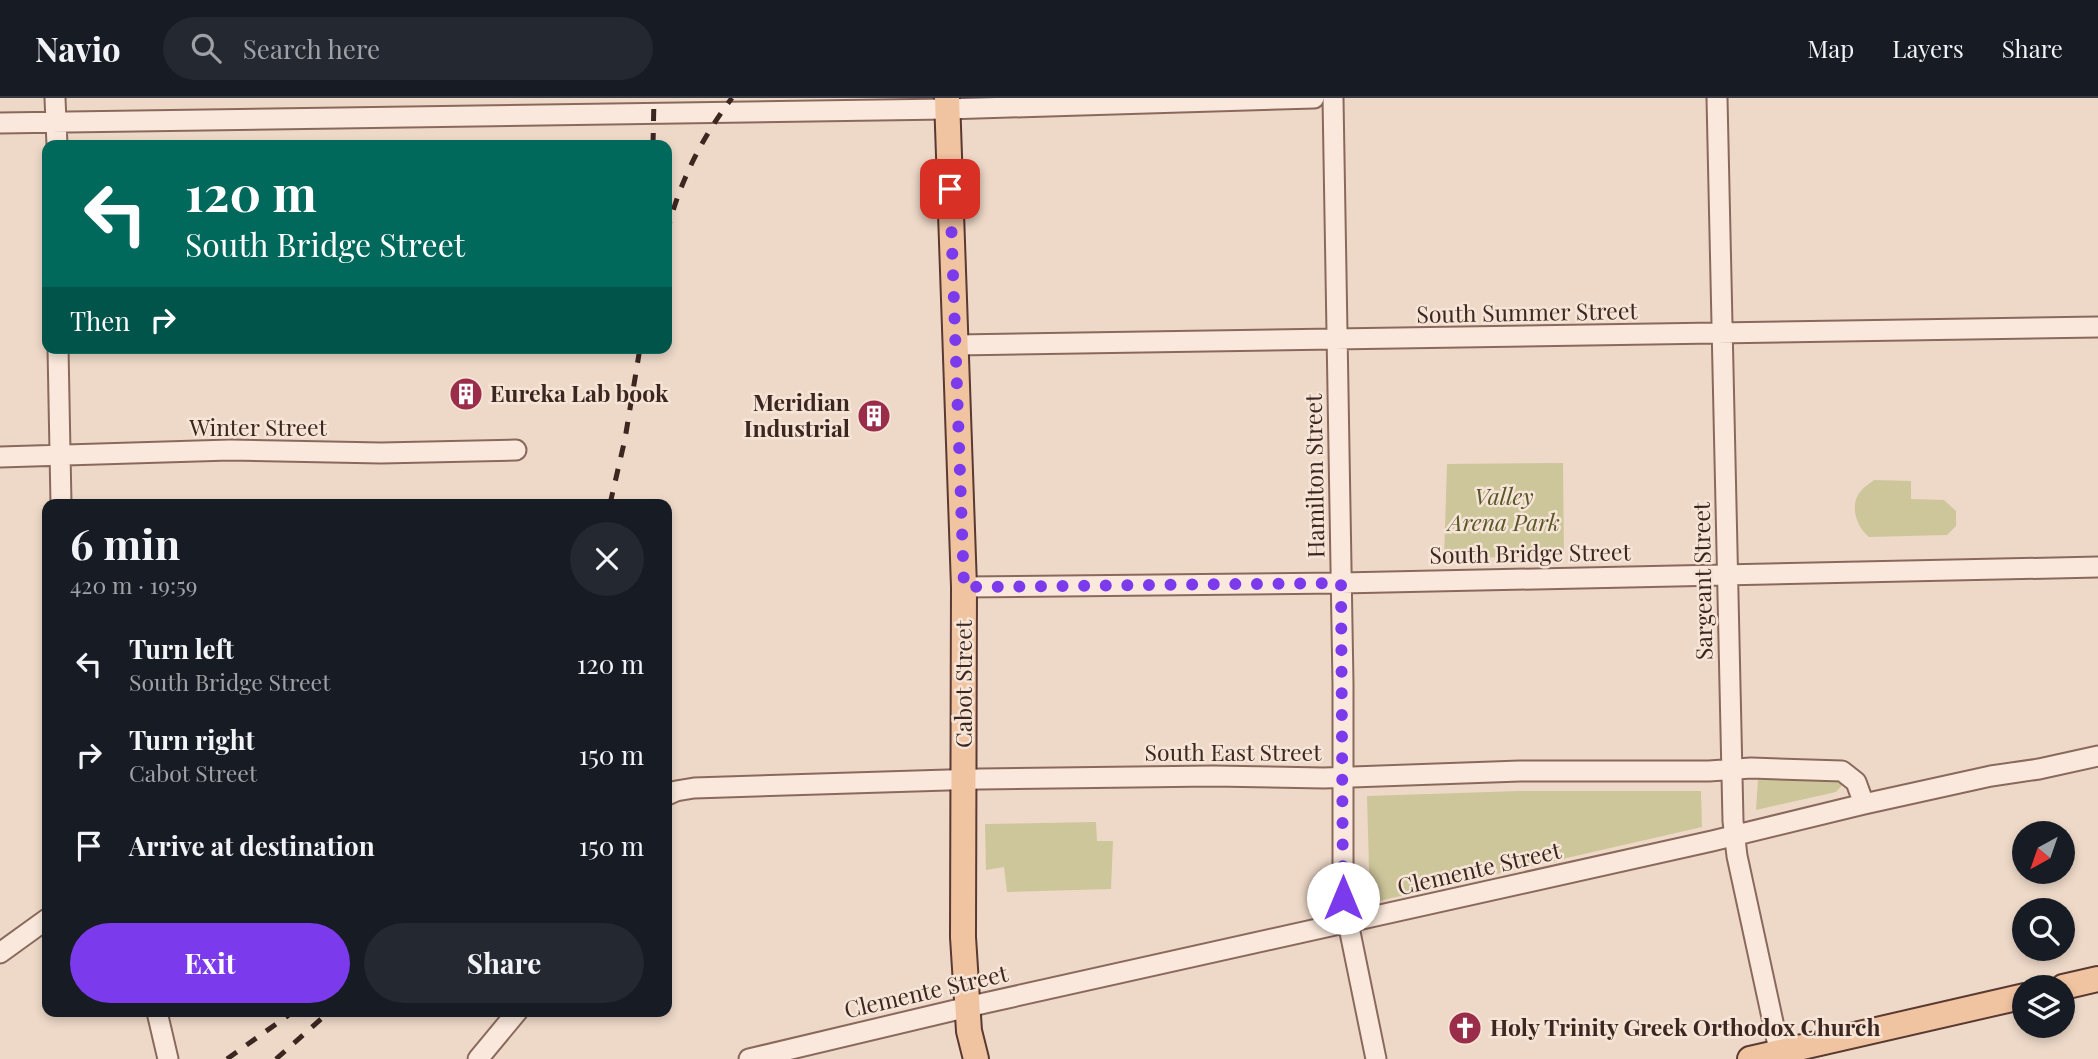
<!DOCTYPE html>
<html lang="en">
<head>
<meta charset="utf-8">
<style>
  body { margin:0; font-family:"Playfair Display",serif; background:#242831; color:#f1f3f6; height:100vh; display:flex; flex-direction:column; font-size:26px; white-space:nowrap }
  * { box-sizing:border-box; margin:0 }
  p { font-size:23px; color:#9ea1a6 }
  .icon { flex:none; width:38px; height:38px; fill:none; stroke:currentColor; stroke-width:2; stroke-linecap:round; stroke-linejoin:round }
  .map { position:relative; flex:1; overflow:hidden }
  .details { position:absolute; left:42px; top:401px; width:630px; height:518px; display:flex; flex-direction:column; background:#171b24; border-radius:14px; box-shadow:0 4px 10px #0003 }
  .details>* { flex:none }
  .banner { position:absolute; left:42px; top:42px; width:630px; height:214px; border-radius:14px; box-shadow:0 4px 10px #0003; background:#00695c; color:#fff; overflow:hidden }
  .needle { width:46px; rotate:220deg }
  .controls { position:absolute; left:2012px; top:723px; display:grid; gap:14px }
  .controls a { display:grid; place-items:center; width:63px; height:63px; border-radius:50%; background:#171b24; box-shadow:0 4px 10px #0003; font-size:35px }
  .pin { position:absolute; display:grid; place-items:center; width:60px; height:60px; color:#fff; margin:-30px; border-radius:14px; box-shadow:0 4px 10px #0006 }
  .me { position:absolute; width:77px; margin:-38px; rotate:0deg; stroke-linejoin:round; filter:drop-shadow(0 0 5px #0008) }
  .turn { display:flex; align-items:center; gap:24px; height:147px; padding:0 28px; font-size:32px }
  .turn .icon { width:91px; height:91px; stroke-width:2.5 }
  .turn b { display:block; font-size:49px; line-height:60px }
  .then { display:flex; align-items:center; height:66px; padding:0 28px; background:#0003; gap:14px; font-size:26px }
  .round { display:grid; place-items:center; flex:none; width:74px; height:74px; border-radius:37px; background:#242831 }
  .head { display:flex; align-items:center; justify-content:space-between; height:119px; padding:0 28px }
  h1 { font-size:42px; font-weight:700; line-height:52px }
  .primary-button { display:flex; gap:14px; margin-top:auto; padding:14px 28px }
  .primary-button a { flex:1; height:80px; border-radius:42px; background:#7c3aed; color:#fff; font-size:28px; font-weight:700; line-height:80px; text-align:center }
  .primary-button a+a { background:#242831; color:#f1f3f6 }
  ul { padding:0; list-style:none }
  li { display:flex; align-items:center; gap:21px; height:91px; padding:0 28px }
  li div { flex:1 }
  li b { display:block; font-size:26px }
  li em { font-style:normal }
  header { display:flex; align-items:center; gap:42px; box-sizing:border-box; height:98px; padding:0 35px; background:#171b24; border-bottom:2px solid #363941 }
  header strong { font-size:33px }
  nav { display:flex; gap:38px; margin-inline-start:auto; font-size:24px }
  .search { width:490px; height:63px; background:#242831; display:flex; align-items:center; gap:18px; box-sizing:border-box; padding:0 24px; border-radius:38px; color:#9ea1a6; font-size:26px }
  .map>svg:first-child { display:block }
  .green { fill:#cdc69b }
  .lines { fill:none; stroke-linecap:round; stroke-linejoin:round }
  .minor-casing { stroke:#8a695d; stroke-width:23 }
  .major-casing { stroke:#593931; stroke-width:28 }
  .minor { stroke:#f9e8db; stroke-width:19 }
  .major { stroke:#f0c3a1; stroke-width:24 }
  .rail { stroke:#3b2620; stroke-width:5; stroke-dasharray:12 12; stroke-linecap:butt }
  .route { stroke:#7c3aed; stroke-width:12; stroke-dasharray:0 21.6 }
  .labels { text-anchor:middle; stroke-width:5; stroke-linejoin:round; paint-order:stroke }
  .street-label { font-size:23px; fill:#3b2620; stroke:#f6e5d7 }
  .poi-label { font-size:23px; font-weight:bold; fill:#3b2620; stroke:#f6e5d7; text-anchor:start }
  .park-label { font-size:23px; font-style:italic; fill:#575727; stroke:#f6e5d7 }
</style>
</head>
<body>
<header>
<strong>Navio</strong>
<div class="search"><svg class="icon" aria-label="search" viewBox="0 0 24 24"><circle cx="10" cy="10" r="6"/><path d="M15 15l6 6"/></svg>Search here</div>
<nav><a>Map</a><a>Layers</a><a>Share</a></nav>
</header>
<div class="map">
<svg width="2098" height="961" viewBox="0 0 2098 961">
  <rect width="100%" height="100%" fill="#eed9c8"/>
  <!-- green -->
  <path class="green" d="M 1563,365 L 1564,458 L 1444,460 L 1447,366 Z
    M 1874,382 L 1911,383 L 1911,401 L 1944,402 L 1956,413 L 1956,428 L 1947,437 L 1869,439 C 1856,429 1849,406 1861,393 C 1864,389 1870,385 1874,382 Z
    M 1836,680 L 1844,685 L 1836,694 L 1756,712 L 1758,682 Z
    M 1519,693 L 1701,693 L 1702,729 L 1370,805 L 1367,698 Z
    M 1096,724 L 1097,743 L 1113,743 L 1111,791 L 1007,794 L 1004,769 L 986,772 L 985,726 Z"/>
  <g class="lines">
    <defs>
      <path id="minor" d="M 55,0 L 57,47
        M 1333,0 L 1343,586 L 1343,800 L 1376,961
        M 1717,0 L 1733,723 L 1737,758 L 1781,961
        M 0,25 L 946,11 L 1314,0
        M 957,247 L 2098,229
        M 58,250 L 61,406
        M 0,359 L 230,352 L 381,355 L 516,352
        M 964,489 L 1341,485 L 2098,469
        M 667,697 L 676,693 L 694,690 L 980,681 L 1213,678 L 1324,680 L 1520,673 L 1709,673 L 1751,670 L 1842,673 L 1856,684 L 1864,706
        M 0,855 L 47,821
        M 157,914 L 168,961
        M 478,961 L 517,914
        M 749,961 L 985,905 L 1712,743 L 1864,706 L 1991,678 L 2039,671 L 2098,658"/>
      <path id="major" d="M 947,0 L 964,489 L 963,839 L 969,933 L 976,961
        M 2063,889 L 2098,881
        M 1750,961 L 2025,898"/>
    </defs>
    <!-- minor casing -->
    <use href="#minor" class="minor-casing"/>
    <!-- major casing -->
    <use href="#major" class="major-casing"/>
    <!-- minor -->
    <use href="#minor" class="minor"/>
    <!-- major -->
    <use href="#major" class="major"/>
    <!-- rail -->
    <path class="rail" d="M 653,47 L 654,0
      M 667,135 C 678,87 702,39 732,0
      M 610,406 L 625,341 L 640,250
      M 227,961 L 293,914
      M 276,961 L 329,914"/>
  </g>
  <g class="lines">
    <!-- route -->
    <path class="route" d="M 950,91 L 964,489 L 1341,485 L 1343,800"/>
  </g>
  <!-- icons -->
  <defs>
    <symbol id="building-disc" viewBox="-11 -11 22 22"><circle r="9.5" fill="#992d4a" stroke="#f6e5d7"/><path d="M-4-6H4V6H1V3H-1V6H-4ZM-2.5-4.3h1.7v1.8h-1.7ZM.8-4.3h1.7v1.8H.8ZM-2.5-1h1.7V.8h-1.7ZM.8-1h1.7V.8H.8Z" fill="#fff"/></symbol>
    <symbol id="church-disc" viewBox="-11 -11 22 22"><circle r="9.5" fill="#992d4a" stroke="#f6e5d7"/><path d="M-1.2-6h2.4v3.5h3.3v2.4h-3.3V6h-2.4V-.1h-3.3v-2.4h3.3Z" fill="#fff"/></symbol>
  </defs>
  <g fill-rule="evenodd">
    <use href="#building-disc" x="447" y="277" width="38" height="38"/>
    <use href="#building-disc" x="855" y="299" width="38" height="38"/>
    <use href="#church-disc" x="1446" y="911" width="38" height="38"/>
  </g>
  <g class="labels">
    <!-- street labels -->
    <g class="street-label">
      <text transform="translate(1527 215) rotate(-1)" y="8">South Summer Street</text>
      <text x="258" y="338">Winter Street</text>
      <text transform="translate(1315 378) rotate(-91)" y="8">Hamilton Street</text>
      <text transform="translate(1530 456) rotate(-1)" y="8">South Bridge Street</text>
      <text transform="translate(1703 483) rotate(-91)" y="8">Sargeant Street</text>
      <text transform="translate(964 586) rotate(-90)" y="8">Cabot Street</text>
      <text x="1233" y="663">South East Street</text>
      <text transform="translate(1479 771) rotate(-13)" y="8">Clemente Street</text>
      <text transform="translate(926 894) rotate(-13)" y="8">Clemente Street</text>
    </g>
    <!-- poi labels -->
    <g class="poi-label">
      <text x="490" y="304">Eureka Lab book</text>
      <text x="850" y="313" text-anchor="end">Meridian<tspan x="850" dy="26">Industrial</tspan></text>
      <text x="1490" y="938">Holy Trinity Greek Orthodox Church</text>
    </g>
    <!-- park labels -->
    <g class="park-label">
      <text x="1504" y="407">Valley<tspan x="1504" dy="26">Arena Park</tspan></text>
    </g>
  </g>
</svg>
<div class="controls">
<a><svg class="needle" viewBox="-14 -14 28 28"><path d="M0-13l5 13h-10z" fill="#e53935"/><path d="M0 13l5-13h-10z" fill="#9ea1a6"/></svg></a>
<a><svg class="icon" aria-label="search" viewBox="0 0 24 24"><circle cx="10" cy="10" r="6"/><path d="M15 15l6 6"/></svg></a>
<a><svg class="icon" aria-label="layers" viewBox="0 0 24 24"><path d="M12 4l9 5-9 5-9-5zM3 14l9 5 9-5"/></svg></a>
</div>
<div class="pin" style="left:950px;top:91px;background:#d93025"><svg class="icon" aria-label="arrive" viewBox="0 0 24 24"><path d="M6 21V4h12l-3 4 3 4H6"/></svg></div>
<svg class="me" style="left:1343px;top:800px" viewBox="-20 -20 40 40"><circle r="19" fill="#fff"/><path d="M0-13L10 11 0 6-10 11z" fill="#7c3aed"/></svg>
<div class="banner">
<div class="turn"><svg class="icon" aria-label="left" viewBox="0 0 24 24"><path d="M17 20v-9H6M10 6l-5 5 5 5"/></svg><div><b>120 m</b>South Bridge Street</div></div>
<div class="then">Then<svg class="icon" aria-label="right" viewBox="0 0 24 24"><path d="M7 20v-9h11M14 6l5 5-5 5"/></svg></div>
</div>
<section class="details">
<div class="head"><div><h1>6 min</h1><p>420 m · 19:59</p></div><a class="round"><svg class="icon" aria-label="close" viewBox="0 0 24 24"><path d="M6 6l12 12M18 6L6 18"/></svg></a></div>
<ul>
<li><svg class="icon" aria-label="left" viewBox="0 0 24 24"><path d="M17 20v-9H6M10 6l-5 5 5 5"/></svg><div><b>Turn left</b><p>South Bridge Street</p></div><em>120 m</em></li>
<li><svg class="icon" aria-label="right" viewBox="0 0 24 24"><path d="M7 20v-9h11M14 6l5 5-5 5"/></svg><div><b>Turn right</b><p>Cabot Street</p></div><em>150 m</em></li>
<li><svg class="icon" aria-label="arrive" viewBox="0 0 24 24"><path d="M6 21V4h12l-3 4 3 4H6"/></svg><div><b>Arrive at destination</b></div><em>150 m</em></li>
</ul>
<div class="primary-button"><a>Exit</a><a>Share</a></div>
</section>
</div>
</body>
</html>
